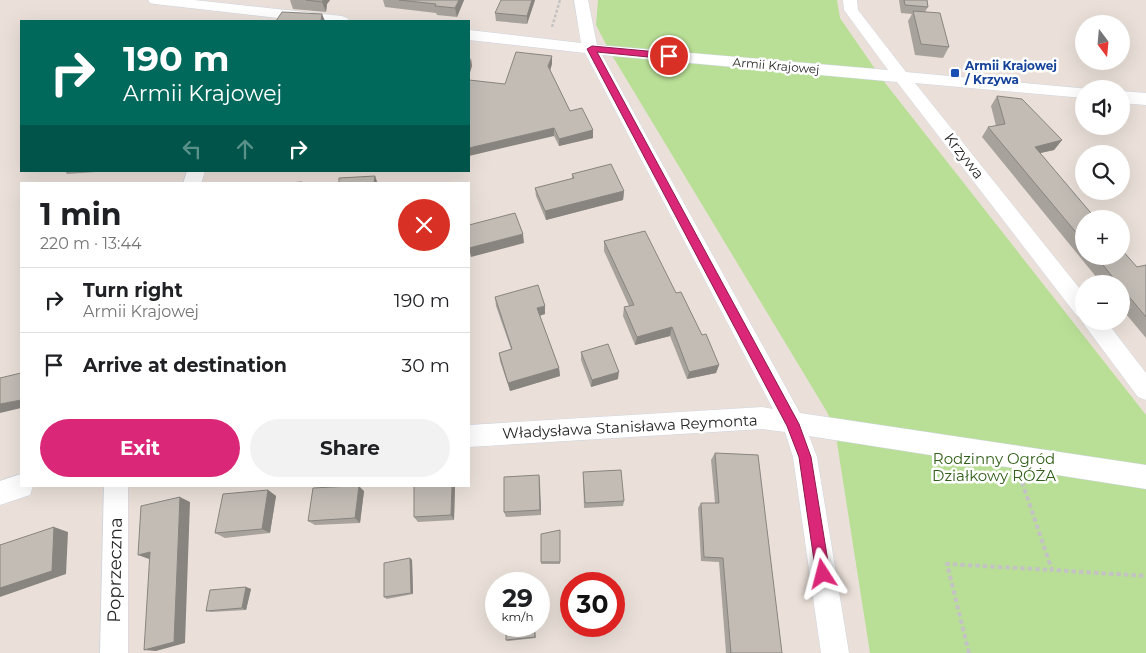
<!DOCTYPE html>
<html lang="en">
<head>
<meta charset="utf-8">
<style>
  body { margin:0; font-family:Montserrat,sans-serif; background:#f2f2f2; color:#202124; height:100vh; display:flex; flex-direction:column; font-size:19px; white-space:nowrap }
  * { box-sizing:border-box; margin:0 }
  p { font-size:16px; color:#757577 }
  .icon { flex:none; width:28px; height:28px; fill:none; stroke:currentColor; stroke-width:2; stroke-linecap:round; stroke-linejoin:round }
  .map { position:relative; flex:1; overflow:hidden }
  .details { position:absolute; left:20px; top:182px; width:450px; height:305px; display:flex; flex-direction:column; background:#fff; border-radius:0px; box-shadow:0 5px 20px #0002 }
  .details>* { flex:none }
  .banner { position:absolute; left:20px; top:20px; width:450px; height:152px; border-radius:0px; box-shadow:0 5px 20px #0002; background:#00695c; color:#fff; overflow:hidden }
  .needle { width:32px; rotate:164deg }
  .buttons { position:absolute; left:1075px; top:15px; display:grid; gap:10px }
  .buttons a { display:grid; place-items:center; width:55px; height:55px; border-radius:50%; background:#fff; box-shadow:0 5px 20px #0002; font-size:25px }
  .speed { position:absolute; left:485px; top:572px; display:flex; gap:10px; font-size:25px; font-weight:700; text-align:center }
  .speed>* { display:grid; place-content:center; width:65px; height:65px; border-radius:50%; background:#fff; box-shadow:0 5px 20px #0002; line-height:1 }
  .speed small { font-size:12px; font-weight:400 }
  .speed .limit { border:8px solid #d22; background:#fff; color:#111 }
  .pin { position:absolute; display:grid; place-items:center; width:42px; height:42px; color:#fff; margin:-21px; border:2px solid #fff; border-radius:50%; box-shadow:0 1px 5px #0007 }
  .me { position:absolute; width:55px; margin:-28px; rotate:351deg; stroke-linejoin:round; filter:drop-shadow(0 0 4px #0008) }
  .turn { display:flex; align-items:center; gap:18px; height:105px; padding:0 20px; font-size:22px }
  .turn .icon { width:65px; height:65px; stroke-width:2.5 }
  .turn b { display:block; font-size:35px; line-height:42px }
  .lanes { display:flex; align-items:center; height:48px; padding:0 20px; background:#0003; justify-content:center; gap:25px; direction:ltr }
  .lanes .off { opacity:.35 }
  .round { display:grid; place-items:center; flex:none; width:52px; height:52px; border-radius:26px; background:#f2f2f2 }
  .overview { display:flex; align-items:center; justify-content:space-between; height:85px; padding:0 20px }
  h1 { font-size:30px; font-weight:700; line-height:38px }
  .action { display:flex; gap:10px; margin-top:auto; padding:10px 20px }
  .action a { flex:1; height:58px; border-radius:30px; background:#db2777; color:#fff; font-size:20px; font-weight:700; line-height:58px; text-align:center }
  .action a+a { background:#f2f2f2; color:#202124 }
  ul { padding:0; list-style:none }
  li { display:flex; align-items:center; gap:15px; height:65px; padding:0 20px; border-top:1px solid #e0e0e0 }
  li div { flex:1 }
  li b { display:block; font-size:19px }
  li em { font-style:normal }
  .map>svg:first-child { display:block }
  .green { fill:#b9df96 }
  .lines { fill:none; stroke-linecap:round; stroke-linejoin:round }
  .minor-casing { stroke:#ced4e0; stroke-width:1 }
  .path-far1 { stroke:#c3c3c3; stroke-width:2.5; stroke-dasharray:3 2; stroke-linecap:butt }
  .path { stroke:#c3c3c3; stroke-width:4; stroke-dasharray:4.5 3; stroke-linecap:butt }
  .minor { fill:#fff; fill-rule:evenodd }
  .wall { fill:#a7a29c }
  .shaded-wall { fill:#88847f }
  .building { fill:#c2bcb5; stroke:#88847f }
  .route { fill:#db2777; stroke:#8e194d }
  .transit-dot { fill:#1a4fb4; stroke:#fff; stroke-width:2 }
  .labels { text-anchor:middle; stroke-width:5; stroke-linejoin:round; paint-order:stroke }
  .far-street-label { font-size:12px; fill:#272727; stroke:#fff }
  .far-transit-label { font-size:12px; font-weight:bold; fill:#164399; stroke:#fff; text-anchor:start }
  .street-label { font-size:15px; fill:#272727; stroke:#fff }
  .park-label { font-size:15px; fill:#33601b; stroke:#fff }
  .near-street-label { font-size:18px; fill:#272727; stroke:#fff }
</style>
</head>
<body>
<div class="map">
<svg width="1146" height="653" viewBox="0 0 1146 653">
  <rect width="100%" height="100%" fill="#eae0d9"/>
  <!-- green -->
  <path class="green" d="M 598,0 L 837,0 L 840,18 L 882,79 L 1146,415 L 1146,653 L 870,653 L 835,430 L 827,412 L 610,52 L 596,25 Z"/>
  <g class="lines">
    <defs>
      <path id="minor" d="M 148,0 L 194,0 L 342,16 L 347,18 L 350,21 L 304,21 L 155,4 L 150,3 Z
        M 574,0 L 588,0 L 597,45 L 888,70 L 844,10 L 843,0 L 857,0 L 858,10 L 906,72 L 1089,89 L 1084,89 L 1084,98 L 915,83 L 1084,294 L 1084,321 L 1106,321 L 1146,373 L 1146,400 L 1138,397 L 1086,327 L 1082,321 L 1084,319 L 1077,316 L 897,82 L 602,55 L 800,413 L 1146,465 L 1146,489 L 809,436 L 817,457 L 849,653 L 821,653 L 793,457 L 785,432 L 762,429 L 469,447 L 469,425 L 762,407 L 773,409 L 585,53 L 469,40 L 469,30 L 581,43 Z
        M 1121,91 L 1146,93 L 1146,105 L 1121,103 Z
        M 187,171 L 205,171 L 201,184 L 183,184 Z
        M 21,474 L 21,486 L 33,486 L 30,495 L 0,505 L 0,481 Z
        M 104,486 L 128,486 L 128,653 L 100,653 Z"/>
    </defs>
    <!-- minor casing -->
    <use href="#minor" class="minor-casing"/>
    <!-- path-far1 -->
    <path class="path-far1" d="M 552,27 L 560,0"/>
    <!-- path -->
    <path class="path" d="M 1022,482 L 1052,570 L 1146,576
      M 969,653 L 947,564 L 1052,570"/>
    <!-- minor -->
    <use href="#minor" class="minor"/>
  </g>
  <!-- wall -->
  <path class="wall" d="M 290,0 L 330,0 L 327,4 L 326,12 L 293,9 Z
    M 383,0 L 464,0 L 457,17 L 437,15 L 436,13 L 385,7 Z
    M 535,0 L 527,24 L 496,21 L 495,13 Z
    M 899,0 L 927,0 L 928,7 L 925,12 L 949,47 L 943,58 L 915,55 L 908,21 L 912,14 L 901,13 Z
    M 552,64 L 550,70 L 570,111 L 593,130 L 593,138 L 559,146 L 554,136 L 505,84 Z
    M 997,96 L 1062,140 L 1054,150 L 1040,153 L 1084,219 L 1084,256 L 1121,256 L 1137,267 L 1146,265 L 1146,338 L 1121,308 L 1121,284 L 1102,284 L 982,137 L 988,127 L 996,126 L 991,106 Z
    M 65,171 L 110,171 L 67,174 Z
    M 572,174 L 624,191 L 623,200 L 546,220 L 536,196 L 535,188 L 572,179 Z
    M 604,241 L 676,293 L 719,365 L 716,373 L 687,379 L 670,336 L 635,345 L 623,316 L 624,307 L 629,306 L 604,251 Z
    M 495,297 L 545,314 L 540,316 L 559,368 L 560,376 L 510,391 L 500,361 L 499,353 L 511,349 L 496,306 Z
    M 581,352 L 618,379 L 591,387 L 581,360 Z
    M 715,453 L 782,653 L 726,653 L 719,562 L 701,561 L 698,508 L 701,503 L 715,503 L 711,460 Z
    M 583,472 L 624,501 L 623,506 L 584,508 Z
    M 539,475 L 541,515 L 506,517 L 504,512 Z
    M 414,486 L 455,486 L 454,520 L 418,522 L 414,517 Z
    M 268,490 L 276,496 L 270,533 L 225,538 L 215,533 Z
    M 364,491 L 360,523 L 315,525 L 308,521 Z
    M 560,530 L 560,564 L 541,564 L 541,562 Z
    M 410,558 L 412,560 L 413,594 L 387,599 L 384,597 Z
    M 246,587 L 251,589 L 246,610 L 211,612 L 206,611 Z
    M 535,626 L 536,638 L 507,641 L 506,640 Z"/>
  <!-- shaded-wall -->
  <path class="shaded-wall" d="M 323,0 L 330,0 L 327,4 L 326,12 L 322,2 Z
    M 459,0 L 464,0 L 457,17 L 455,8 Z
    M 532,0 L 535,0 L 527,24 L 527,16 Z
    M 322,14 L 325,21 L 321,21 Z
    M 552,56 L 552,64 L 549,74 L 548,66 Z
    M 471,58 L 472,66 L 469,76 L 469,64 Z
    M 554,128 L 554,136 L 469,156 L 469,148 Z
    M 593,130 L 593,138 L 559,146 L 559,139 Z
    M 1062,140 L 1054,150 L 1027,156 L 1035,147 Z
    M 375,176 L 378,184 L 374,184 Z
    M 624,191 L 623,200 L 546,220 L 545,211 Z
    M 523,234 L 524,243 L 471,257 L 469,248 Z
    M 545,306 L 545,314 L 538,316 L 537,308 Z
    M 672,327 L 670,336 L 635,345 L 637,337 Z
    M 719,365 L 716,373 L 687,379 L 689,372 Z
    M 559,368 L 560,376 L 510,391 L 508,383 Z
    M 619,372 L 618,379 L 591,387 L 592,380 Z
    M 21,400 L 21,408 L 0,413 L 0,404 Z
    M 539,475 L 540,481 L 541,515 L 540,510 Z
    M 359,486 L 364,491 L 360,523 L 355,518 Z
    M 452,486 L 455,486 L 454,520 L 451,515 Z
    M 268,490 L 276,496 L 270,533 L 262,529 Z
    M 180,497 L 190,502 L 185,643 L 156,651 L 144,650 Z
    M 54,527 L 68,532 L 66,574 L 0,597 L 0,588 Z
    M 150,552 L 161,556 L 149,559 L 138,555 Z
    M 410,558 L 412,560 L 413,594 L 411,593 Z
    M 246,587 L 251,589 L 246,610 L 242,608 Z"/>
  <!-- building -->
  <path class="building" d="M 306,0 L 323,0 L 322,2 Z
    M 399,0 L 459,0 L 455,8 L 435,6 L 436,4 Z
    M 501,0 L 532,0 L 527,16 L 495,13 Z
    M 904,0 L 927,0 L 928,7 L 905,5 Z
    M 913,11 L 940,13 L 949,47 L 921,44 Z
    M 282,12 L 322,14 L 321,21 L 276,21 Z
    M 516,52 L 552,56 L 548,66 L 570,111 L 582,108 L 593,130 L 559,139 L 554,128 L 469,148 L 469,80 L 505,84 Z
    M 997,96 L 1022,99 L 1062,140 L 1035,147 L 1096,219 L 1084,219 L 1084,242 L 988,127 L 1005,124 Z
    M 611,164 L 624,191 L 545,211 L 535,188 L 574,178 L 572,174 Z
    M 375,176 L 374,184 L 339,184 L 339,178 Z
    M 302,182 L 302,184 L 273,184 Z
    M 515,213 L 523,234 L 469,248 L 469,225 Z
    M 645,231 L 676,293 L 681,292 L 702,335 L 706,334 L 719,365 L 689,372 L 672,327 L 637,337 L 624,307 L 634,305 L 604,241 Z
    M 1121,249 L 1137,267 L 1146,265 L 1146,317 L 1121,287 L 1121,284 L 1118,284 L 1096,256 L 1121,256 Z
    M 538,285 L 545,306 L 537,308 L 559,368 L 508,383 L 499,353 L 512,349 L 495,297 Z
    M 608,344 L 619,372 L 592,380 L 581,352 Z
    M 21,373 L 21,400 L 0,404 L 0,378 Z
    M 715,453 L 758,455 L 782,653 L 731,653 L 723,558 L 704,557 L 701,503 L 719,503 Z
    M 621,470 L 624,501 L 585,503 L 583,472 Z
    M 539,475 L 540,510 L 504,512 L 504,477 Z
    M 351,486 L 359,486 L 355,518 L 308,521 L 313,488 Z
    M 414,486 L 452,486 L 451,515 L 414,517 Z
    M 268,490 L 262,529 L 215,533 L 223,494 Z
    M 180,497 L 174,642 L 144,650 L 150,552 L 138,555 L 141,506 Z
    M 54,527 L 52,571 L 0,588 L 0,545 Z
    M 560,530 L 560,562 L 541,562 L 541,534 Z
    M 410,558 L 411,593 L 384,597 L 384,563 Z
    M 246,587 L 242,608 L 206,611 L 210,590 Z
    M 506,626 L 534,626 L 535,637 L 506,640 Z"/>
  <!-- route -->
  <path class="route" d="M 592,46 L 669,53 L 673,56 L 669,59 L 597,52 L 799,424 L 811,457 L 830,574 L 828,579 L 823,582 L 818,579 L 816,574 L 799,457 L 787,426 L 587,49 Z"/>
  <!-- markers -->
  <rect class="transit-dot" x="950" y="68" width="10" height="10" rx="2.5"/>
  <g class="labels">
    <!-- far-street labels -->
    <g class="far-street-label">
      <text transform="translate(776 66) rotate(5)" y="4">Armii Krajowej</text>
    </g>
    <!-- far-transit labels -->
    <g class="far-transit-label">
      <text x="965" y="70">Armii Krajowej<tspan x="965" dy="14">/ Krzywa</tspan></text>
    </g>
    <!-- street labels -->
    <g class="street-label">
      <text transform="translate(964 156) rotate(52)" y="5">Krzywa</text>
      <text transform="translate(630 427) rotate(-3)" y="5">Władysława Stanisława Reymonta</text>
    </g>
    <!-- park labels -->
    <g class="park-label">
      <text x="994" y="464">Rodzinny Ogród<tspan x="994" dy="17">Działkowy RÓŻA</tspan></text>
    </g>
    <!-- near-street labels -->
    <g class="near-street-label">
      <text transform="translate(115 570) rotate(-89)" y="6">Poprzeczna</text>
    </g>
  </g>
</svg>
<div class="buttons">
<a><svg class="needle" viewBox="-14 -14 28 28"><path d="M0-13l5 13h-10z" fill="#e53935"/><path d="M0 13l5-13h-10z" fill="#757577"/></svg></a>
<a><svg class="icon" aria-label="sound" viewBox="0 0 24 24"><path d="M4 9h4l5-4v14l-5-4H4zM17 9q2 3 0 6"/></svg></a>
<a><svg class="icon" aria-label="search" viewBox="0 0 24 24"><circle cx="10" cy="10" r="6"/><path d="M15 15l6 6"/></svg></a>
<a>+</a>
<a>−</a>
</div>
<div class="speed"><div>29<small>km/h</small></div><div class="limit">30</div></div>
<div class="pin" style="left:669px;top:56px;background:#d93025"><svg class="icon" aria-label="arrive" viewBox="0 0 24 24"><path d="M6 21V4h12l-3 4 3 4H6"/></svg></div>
<svg class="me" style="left:823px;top:574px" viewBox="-20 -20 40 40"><path d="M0-17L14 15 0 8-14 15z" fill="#db2777" stroke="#fff" stroke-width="4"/></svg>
<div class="banner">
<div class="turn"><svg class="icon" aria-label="right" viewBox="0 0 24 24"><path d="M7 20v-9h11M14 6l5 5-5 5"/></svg><div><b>190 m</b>Armii Krajowej</div></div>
<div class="lanes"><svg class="icon off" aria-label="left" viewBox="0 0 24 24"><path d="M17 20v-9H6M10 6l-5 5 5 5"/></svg><svg class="icon off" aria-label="ahead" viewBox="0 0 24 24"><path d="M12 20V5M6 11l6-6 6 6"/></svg><svg class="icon" aria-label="right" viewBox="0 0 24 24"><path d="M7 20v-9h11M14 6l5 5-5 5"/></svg></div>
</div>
<section class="details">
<div class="overview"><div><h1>1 min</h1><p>220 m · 13:44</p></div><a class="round" style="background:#d93025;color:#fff"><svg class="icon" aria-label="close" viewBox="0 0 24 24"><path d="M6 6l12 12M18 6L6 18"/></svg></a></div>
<ul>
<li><svg class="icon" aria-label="right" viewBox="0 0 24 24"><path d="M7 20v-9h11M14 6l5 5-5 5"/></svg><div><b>Turn right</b><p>Armii Krajowej</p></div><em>190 m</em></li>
<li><svg class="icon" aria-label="arrive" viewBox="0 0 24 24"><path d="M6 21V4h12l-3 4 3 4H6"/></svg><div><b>Arrive at destination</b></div><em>30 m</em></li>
</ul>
<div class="action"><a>Exit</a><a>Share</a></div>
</section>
</div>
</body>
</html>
